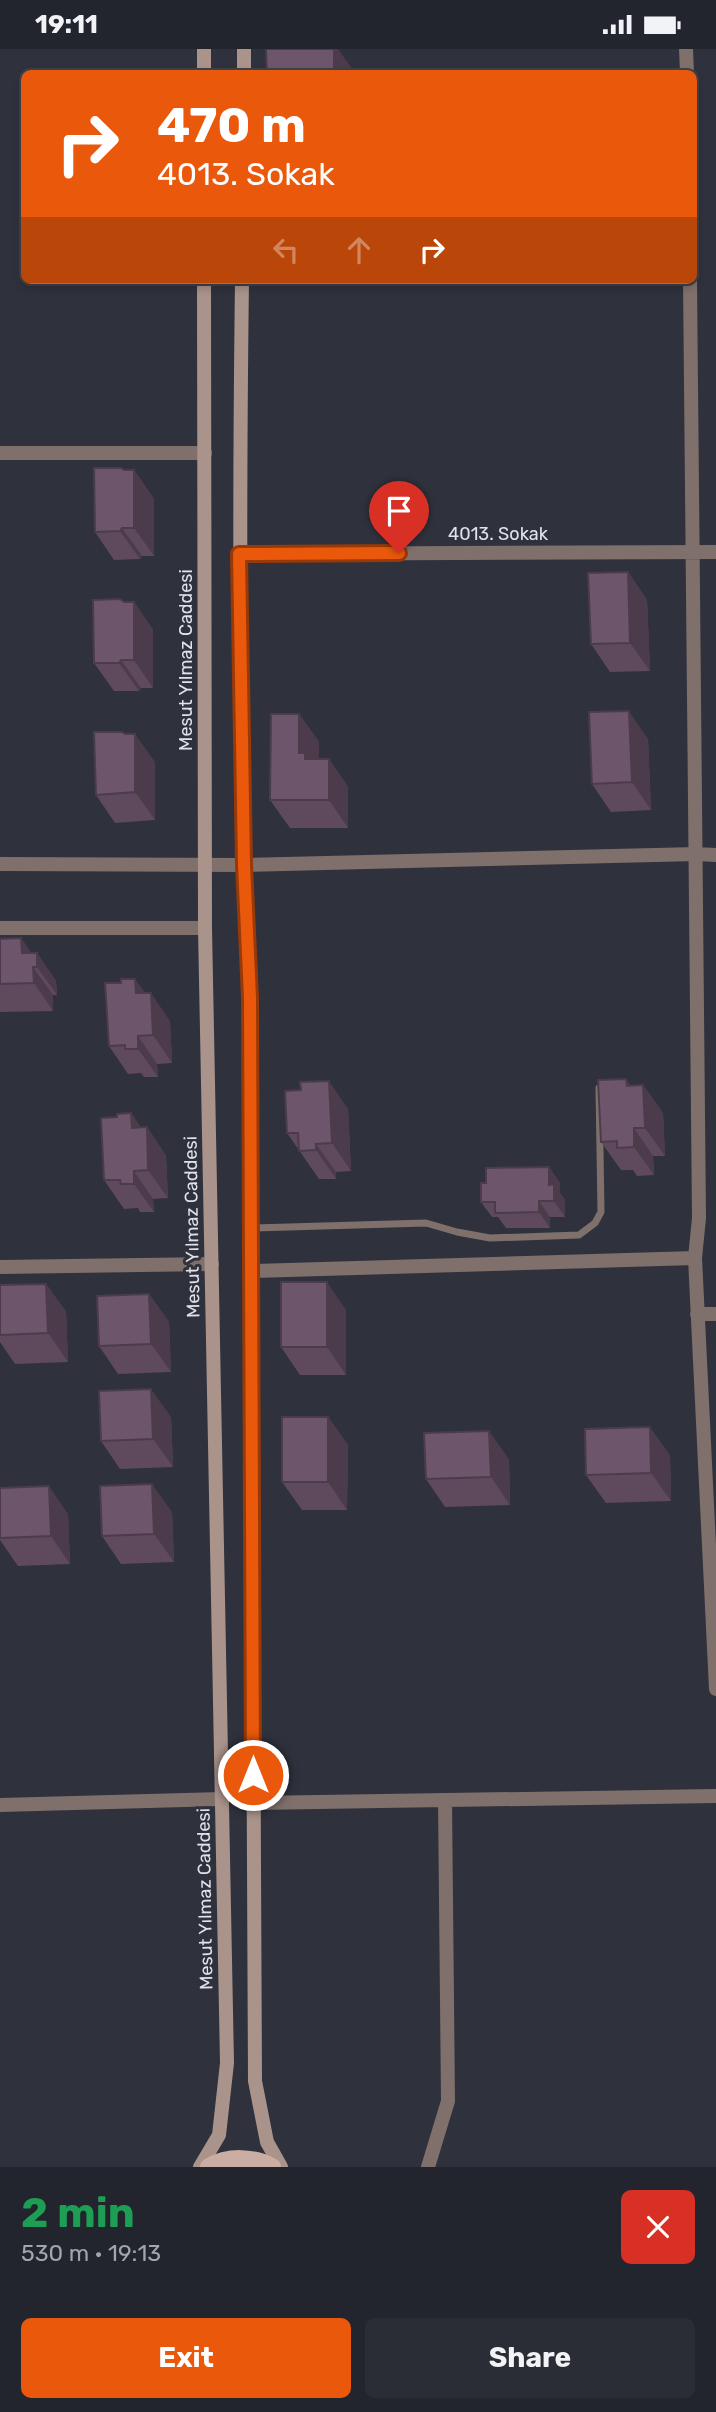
<!DOCTYPE html>
<html lang="en">
<head>
<meta charset="utf-8">
<style>
  body { margin:0; font-family:Rubik,sans-serif; background:#2b2d36; color:#f1f3f6; height:100vh; display:flex; flex-direction:column; font-size:26px; white-space:nowrap }
  * { box-sizing:border-box; margin:0 }
  p { font-size:23px; color:#a3a5aa }
  .icon { flex:none; width:38px; height:38px; fill:none; stroke:currentColor; stroke-width:2; stroke-linecap:round; stroke-linejoin:round }
  .map { position:relative; height:2118px; overflow:hidden }
  .side { display:flex; flex-direction:column; background:#23252e; flex:1 }
  .side>* { flex:none }
  .top-card { position:absolute; left:21px; top:21px; width:676px; height:214px; border-radius:10px; box-shadow:0 4px 10px #0003,0 0 0 2px #40424a; background:#ea580c; color:#fff; overflow:hidden }
  .pin { position:absolute; display:grid; place-items:center; width:60px; height:60px; color:#fff; margin:-72px -30px; border-radius:50% 50% 50% 0; rotate:-45deg; box-shadow:0 0 7px #0007 }
  .pin .icon { rotate:45deg }
  .me { position:absolute; width:77px; margin:-38px; rotate:0deg; stroke-linejoin:round; filter:drop-shadow(0 0 5px #0008) }
  .turn { display:flex; align-items:center; gap:24px; height:147px; padding:0 21px; font-size:32px }
  .turn .icon { width:91px; height:91px; stroke-width:2.5 }
  .turn b { display:block; font-size:49px; line-height:60px }
  .lanes { display:flex; align-items:center; height:66px; padding:0 21px; background:#0003; justify-content:center; gap:35px; direction:ltr }
  .lanes .off { opacity:.35 }
  .round { display:grid; place-items:center; flex:none; width:74px; height:74px; border-radius:10px; background:#2b2d36 }
  .summary { display:flex; align-items:center; justify-content:space-between; height:119px; padding:0 21px }
  h1 { font-size:42px; font-weight:700; line-height:52px; color:#1e9e55 }
  .primary-button { display:flex; gap:14px; margin-top:auto; padding:14px 21px }
  .primary-button a { flex:1; height:80px; border-radius:10px; background:#ea580c; color:#fff; font-size:28px; font-weight:700; line-height:80px; text-align:center }
  .primary-button a+a { background:#2b2d36; color:#f1f3f6 }
  .status { display:flex; justify-content:space-between; align-items:center; height:49px; padding:0 35px; background:#23252e; direction:ltr }
  .status svg { height:19px; fill:currentColor }
  .map>svg:first-child { display:block }
  .lines { fill:none; stroke-linecap:round; stroke-linejoin:round }
  .lane { stroke:#7f706b; stroke-width:7 }
  .street { stroke:#7f706b; stroke-width:14 }
  .secondary { stroke:#a9938b; stroke-width:14 }
  .primary { stroke:#caada3; stroke-width:18 }
  .wall { fill:#5e4a5c }
  .shaded-wall { fill:#4c3c4b }
  .building { fill:#6d566b; stroke:#4c3c4b; stroke-width:2 }
  .route-casing { stroke:#983908; stroke-width:18 }
  .route { stroke:#ea580c; stroke-width:12 }
  .labels { text-anchor:middle; stroke-width:6; stroke-linejoin:round; paint-order:stroke }
  .street-label { font-size:18px; fill:#e0e2e9; stroke:#2f313d }
</style>
</head>
<body>
<div class="status"><b>19:11</b><svg viewBox="0 0 49 12"><path d="M0 12V9h3v3zM5 12V6h3v6zM10 12V3h3v9zM15 12V0h3v12zM26 1h20v11H26zM47 4h2v5h-2z"/></svg></div>
<div class="map">
<svg width="716" height="2118" viewBox="0 0 716 2118">
  <rect width="100%" height="100%" fill="#2f313d"/>
  <g class="lines">
    <!-- lane -->
    <path class="lane" d="M 251,1179 L 426,1174 L 457,1183 L 490,1189 L 579,1186 L 595,1174 L 601,1163 L 599,1039"/>
    <!-- street -->
    <path class="street" d="M 686,0 L 687,24
      M 690,231 L 699,1169 L 695,1209 L 716,1640
      M 0,404 L 205,404
      M 239,505 L 716,503
      M 0,815 L 244,816 L 697,805 L 716,806
      M 0,879 L 205,879
      M 0,1218 L 212,1215
      M 251,1222 L 695,1209
      M 697,1265 L 716,1265
      M 253,1754 L 716,1747
      M 0,1756 L 222,1750
      M 428,2118 L 448,2052 L 445,1751"/>
    <!-- secondary -->
    <path class="secondary" d="M 204,0 L 204,24
      M 244,24 L 244,0
      M 242,231 C 239,471 239,710 250,949 L 255,2032 L 267,2093 L 281,2118
      M 200,2118 L 219,2086 L 227,2014 L 205,879 L 204,231"/>
    <!-- primary -->
    <path class="primary" d="M 209,2118 C 228,2107 254,2108 272,2118"/>
  </g>
  <!-- wall -->
  <path class="wall" d="M 124,421 L 134,421 L 154,450 L 154,507 L 142,507 L 140,510 L 114,511 L 95,483 Z
    M 628,523 L 647,551 L 650,622 L 610,623 L 591,595 Z
    M 124,553 L 134,553 L 153,581 L 153,639 L 141,639 L 139,642 L 114,642 L 94,614 Z
    M 299,665 L 319,693 L 319,710 L 329,710 L 348,738 L 348,779 L 290,779 L 270,751 Z
    M 648,690 L 651,761 L 611,763 L 592,735 Z
    M 155,713 L 155,771 L 115,774 L 96,746 Z
    M 0,890 L 32,904 L 37,904 L 56,932 L 57,946 L 53,946 L 53,962 L 0,963 Z
    M 145,944 L 170,972 L 172,1014 L 157,1015 L 158,1028 L 144,1028 L 141,1024 L 128,1025 L 109,997 Z
    M 643,1036 L 663,1064 L 665,1107 L 653,1107 L 654,1126 L 637,1127 L 633,1121 L 621,1121 L 601,1093 L 631,1037 Z
    M 301,1041 L 348,1060 L 351,1122 L 336,1123 L 336,1130 L 319,1130 L 287,1084 Z
    M 131,1064 L 141,1079 L 147,1078 L 166,1107 L 168,1149 L 153,1150 L 154,1163 L 140,1163 L 138,1159 L 124,1160 L 104,1131 L 117,1068 Z
    M 549,1118 L 560,1134 L 560,1144 L 565,1151 L 565,1168 L 550,1168 L 550,1179 L 506,1179 L 498,1168 L 492,1168 L 481,1153 L 486,1134 Z
    M 46,1235 L 66,1263 L 68,1313 L 15,1315 L 0,1293 L 0,1236 Z
    M 149,1245 L 169,1273 L 171,1323 L 118,1325 L 99,1297 Z
    M 346,1261 L 346,1326 L 300,1326 L 281,1298 Z
    M 171,1368 L 173,1418 L 120,1420 L 101,1392 Z
    M 328,1368 L 348,1396 L 347,1461 L 302,1461 L 282,1433 Z
    M 670,1406 L 671,1452 L 606,1454 L 586,1426 Z
    M 509,1410 L 510,1456 L 445,1458 L 426,1430 Z
    M 0,1439 L 68,1465 L 70,1515 L 18,1517 L 0,1491 Z
    M 172,1463 L 174,1513 L 121,1515 L 102,1487 Z"/>
  <!-- shaded-wall -->
  <path class="shaded-wall" d="M 334,0 L 338,0 L 353,21 L 353,24 L 334,24 Z
    M 134,421 L 154,450 L 154,507 L 134,479 Z
    M 122,479 L 142,507 L 140,510 L 120,482 Z
    M 628,523 L 647,551 L 650,622 L 630,594 Z
    M 134,553 L 153,581 L 153,639 L 134,611 Z
    M 121,611 L 141,639 L 139,642 L 119,614 Z
    M 629,662 L 648,690 L 651,761 L 632,733 Z
    M 299,665 L 319,693 L 319,723 L 299,704 Z
    M 135,685 L 155,713 L 155,771 L 135,743 Z
    M 329,710 L 348,738 L 348,779 L 329,751 Z
    M 21,889 L 37,911 L 37,904 L 56,932 L 57,946 L 37,918 L 33,918 L 53,946 L 53,962 L 34,934 L 22,904 Z
    M 135,930 L 151,952 L 151,944 L 170,972 L 172,1014 L 153,986 L 136,944 Z
    M 138,987 L 157,1015 L 158,1028 L 138,1000 Z
    M 626,1030 L 644,1055 L 643,1036 L 663,1064 L 665,1107 L 645,1079 L 627,1037 Z
    M 329,1032 L 348,1060 L 351,1122 L 332,1094 Z
    M 131,1064 L 147,1087 L 147,1078 L 166,1107 L 168,1149 L 148,1121 L 132,1079 Z
    M 634,1079 L 653,1107 L 654,1126 L 634,1098 Z
    M 316,1095 L 336,1123 L 336,1130 L 316,1101 Z
    M 549,1118 L 560,1134 L 560,1144 L 565,1151 L 565,1168 L 554,1152 L 549,1136 Z
    M 134,1122 L 153,1150 L 154,1163 L 134,1135 Z
    M 539,1152 L 550,1168 L 550,1179 L 539,1163 Z
    M 327,1233 L 346,1261 L 346,1326 L 327,1298 Z
    M 46,1235 L 66,1263 L 68,1313 L 48,1284 Z
    M 149,1245 L 169,1273 L 171,1323 L 151,1295 Z
    M 151,1340 L 171,1368 L 173,1418 L 153,1390 Z
    M 328,1368 L 348,1396 L 347,1461 L 328,1433 Z
    M 650,1378 L 670,1406 L 671,1452 L 651,1424 Z
    M 489,1382 L 509,1410 L 510,1456 L 491,1428 Z
    M 152,1435 L 172,1463 L 174,1513 L 154,1485 Z
    M 49,1437 L 68,1465 L 70,1515 L 51,1487 Z"/>
  <!-- building -->
  <path class="building" d="M 266,0 L 334,0 L 334,24 L 267,24 Z
    M 94,419 L 121,419 L 124,421 L 134,421 L 134,479 L 122,479 L 120,482 L 95,483 Z
    M 628,523 L 630,594 L 591,595 L 588,524 Z
    M 120,550 L 124,553 L 134,553 L 134,611 L 121,611 L 119,614 L 94,614 L 93,551 Z
    M 629,662 L 632,733 L 592,735 L 589,663 Z
    M 271,665 L 299,665 L 299,704 L 305,704 L 305,710 L 329,710 L 329,751 L 270,751 Z
    M 94,683 L 122,683 L 125,685 L 135,685 L 135,743 L 96,746 Z
    M 21,889 L 22,904 L 37,904 L 37,918 L 33,918 L 34,934 L 0,935 L 0,890 Z
    M 121,930 L 135,930 L 136,944 L 151,944 L 153,986 L 138,987 L 138,1000 L 125,1000 L 125,996 L 109,997 L 105,934 L 121,934 Z
    M 626,1030 L 627,1037 L 643,1036 L 645,1079 L 634,1079 L 634,1098 L 617,1099 L 617,1092 L 601,1093 L 598,1031 Z
    M 329,1032 L 332,1094 L 316,1095 L 316,1101 L 299,1102 L 298,1084 L 287,1084 L 285,1042 L 301,1041 L 300,1033 Z
    M 131,1064 L 132,1079 L 147,1078 L 148,1121 L 134,1122 L 134,1135 L 121,1135 L 120,1131 L 104,1131 L 101,1069 L 117,1068 L 117,1065 Z
    M 549,1118 L 549,1136 L 554,1135 L 554,1152 L 539,1152 L 539,1163 L 495,1164 L 495,1153 L 481,1153 L 481,1134 L 486,1134 L 486,1119 Z
    M 281,1233 L 327,1233 L 327,1298 L 281,1298 Z
    M 46,1235 L 48,1284 L 0,1286 L 0,1236 Z
    M 149,1245 L 151,1295 L 99,1297 L 97,1247 Z
    M 151,1340 L 153,1390 L 101,1392 L 99,1342 Z
    M 282,1368 L 328,1368 L 328,1433 L 282,1433 Z
    M 650,1378 L 651,1424 L 586,1426 L 585,1380 Z
    M 489,1382 L 491,1428 L 426,1430 L 424,1384 Z
    M 152,1435 L 154,1485 L 102,1487 L 100,1437 Z
    M 49,1437 L 51,1487 L 0,1489 L 0,1439 Z"/>
  <g class="lines">
    <defs>
      <path id="route" d="M 253,1726 L 250,949 L 244,816 L 239,505 L 399,504"/>
    </defs>
    <!-- route casing -->
    <use href="#route" class="route-casing"/>
    <!-- route -->
    <use href="#route" class="route"/>
  </g>
  <g class="labels">
    <!-- street labels -->
    <g class="street-label">
      <text x="498" y="491">4013. Sokak</text>
      <text transform="translate(186 611) rotate(-90)" y="6">Mesut Yılmaz Caddesi</text>
      <text transform="translate(192 1178) rotate(-91)" y="6">Mesut Yılmaz Caddesi</text>
      <text transform="translate(205 1850) rotate(-91)" y="6">Mesut Yılmaz Caddesi</text>
    </g>
  </g>
</svg>
<div class="pin" style="left:399px;top:504px;background:#d93025"><svg class="icon" aria-label="arrive" viewBox="0 0 24 24"><path d="M6 21V4h12l-3 4 3 4H6"/></svg></div>
<svg class="me" style="left:253px;top:1726px" viewBox="-20 -20 40 40"><circle r="17" fill="#ea580c" stroke="#fff" stroke-width="3"/><path d="M0-11L8 9 0 5-8 9z" fill="#fff"/></svg>
<div class="top-card">
<div class="turn"><svg class="icon" aria-label="right" viewBox="0 0 24 24"><path d="M7 20v-9h11M14 6l5 5-5 5"/></svg><div><b>470 m</b>4013. Sokak</div></div>
<div class="lanes"><svg class="icon off" aria-label="left" viewBox="0 0 24 24"><path d="M17 20v-9H6M10 6l-5 5 5 5"/></svg><svg class="icon off" aria-label="ahead" viewBox="0 0 24 24"><path d="M12 20V5M6 11l6-6 6 6"/></svg><svg class="icon" aria-label="right" viewBox="0 0 24 24"><path d="M7 20v-9h11M14 6l5 5-5 5"/></svg></div>
</div>
</div>
<section class="side">
<div class="summary"><div><h1>2 min</h1><p>530 m · 19:13</p></div><a class="round" style="background:#d93025;color:#fff"><svg class="icon" aria-label="close" viewBox="0 0 24 24"><path d="M6 6l12 12M18 6L6 18"/></svg></a></div>
<div class="primary-button"><a>Exit</a><a>Share</a></div>
</section>
</body>
</html>
